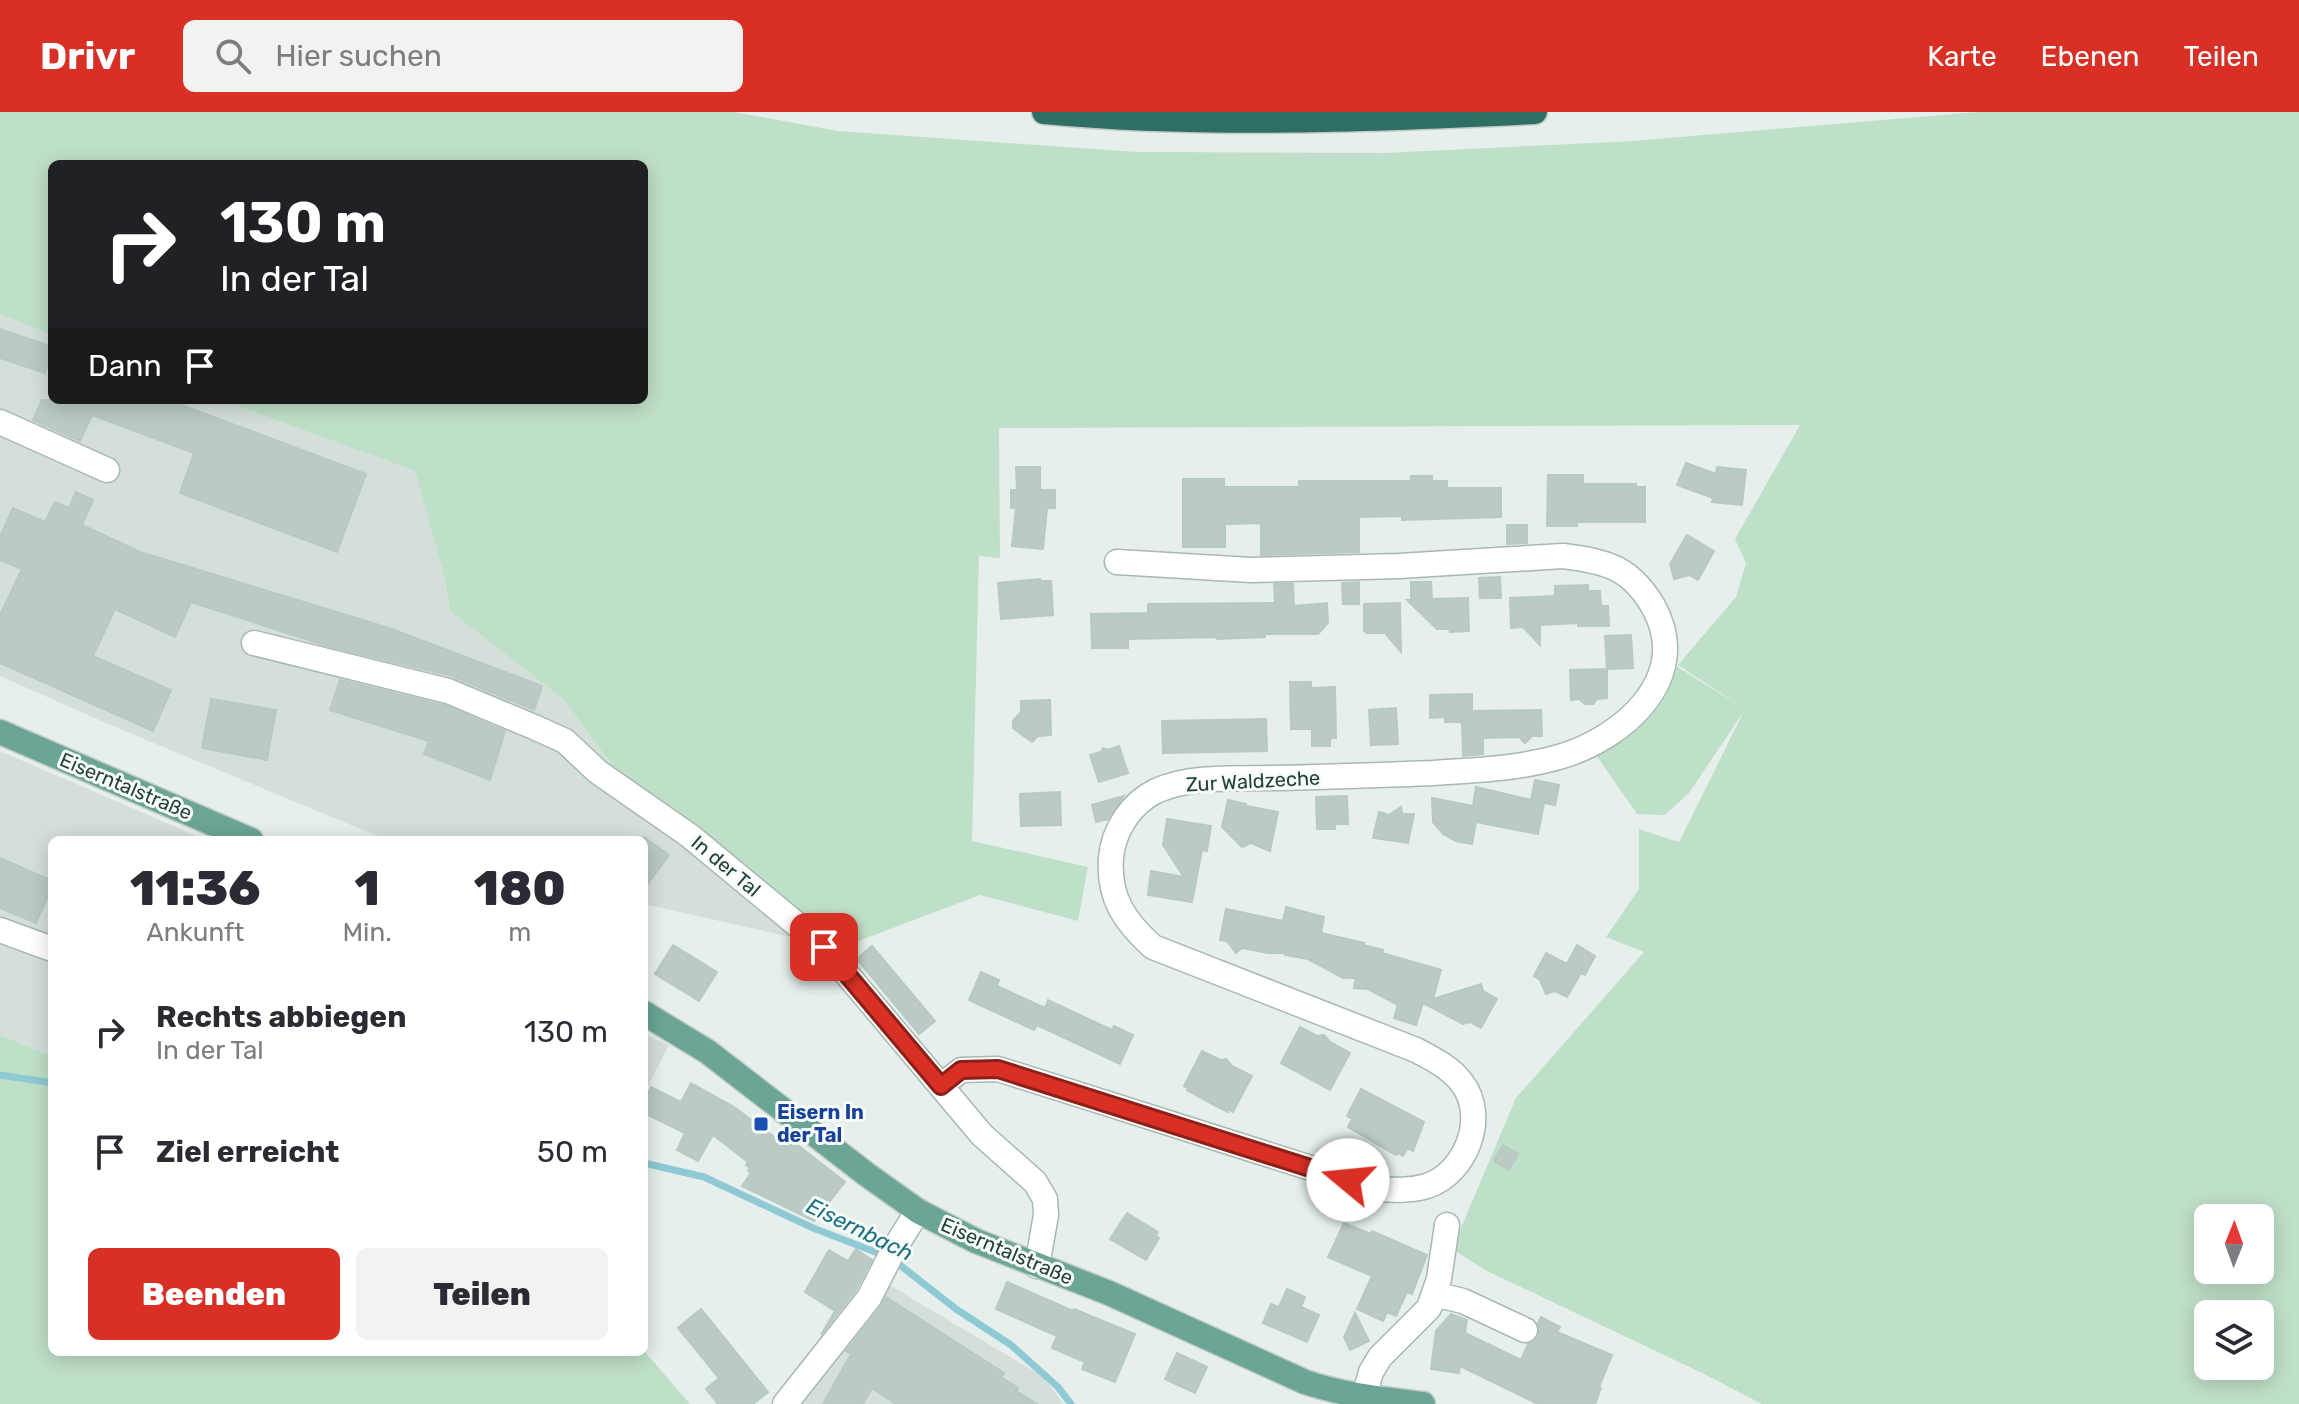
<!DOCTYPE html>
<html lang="de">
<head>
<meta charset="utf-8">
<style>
  body { margin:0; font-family:Rubik,sans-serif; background:#f2f2f3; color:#2b2b33; height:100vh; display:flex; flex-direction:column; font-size:30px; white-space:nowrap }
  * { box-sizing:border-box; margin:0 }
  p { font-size:26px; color:#7c7c81 }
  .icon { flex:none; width:44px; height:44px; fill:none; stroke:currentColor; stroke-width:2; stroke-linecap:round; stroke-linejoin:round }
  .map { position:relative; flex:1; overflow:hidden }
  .drawer { position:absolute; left:48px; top:724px; width:600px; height:520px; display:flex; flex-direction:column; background:#fff; border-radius:12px; box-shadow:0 4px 20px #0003 }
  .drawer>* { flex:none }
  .top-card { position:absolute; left:48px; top:48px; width:600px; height:244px; border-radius:12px; box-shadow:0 4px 20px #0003; background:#202124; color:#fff; overflow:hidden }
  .needle { width:52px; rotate:1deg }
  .tools { position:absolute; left:2194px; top:1092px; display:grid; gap:16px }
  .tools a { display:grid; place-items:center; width:80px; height:80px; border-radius:12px; background:#fff; box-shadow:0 4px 20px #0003; font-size:40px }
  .pin { position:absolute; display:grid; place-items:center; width:68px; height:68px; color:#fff; margin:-34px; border-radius:16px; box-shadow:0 4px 12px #0006 }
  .me { position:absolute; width:88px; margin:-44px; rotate:287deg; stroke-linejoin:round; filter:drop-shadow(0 0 6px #0008) }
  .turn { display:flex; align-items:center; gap:28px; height:168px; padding:0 40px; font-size:36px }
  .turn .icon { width:104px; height:104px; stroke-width:2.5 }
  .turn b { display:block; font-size:56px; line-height:68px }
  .then { display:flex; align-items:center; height:76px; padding:0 40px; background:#0003; gap:16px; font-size:30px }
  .eta { display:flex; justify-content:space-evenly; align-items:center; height:136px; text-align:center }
  .eta b { font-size:48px; font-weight:800; line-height:56px }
  .button { display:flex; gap:16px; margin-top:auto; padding:16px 40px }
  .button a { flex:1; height:92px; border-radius:12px; background:#d93025; color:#fff; font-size:32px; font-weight:800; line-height:92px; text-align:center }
  .button a+a { background:#f2f2f3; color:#2b2b33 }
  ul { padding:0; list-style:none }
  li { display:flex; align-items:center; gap:24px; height:120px; padding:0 40px }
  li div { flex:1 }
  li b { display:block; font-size:30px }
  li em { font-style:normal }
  header { display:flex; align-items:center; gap:48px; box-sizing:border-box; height:112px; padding:0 40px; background:#d93025; color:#fff }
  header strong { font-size:38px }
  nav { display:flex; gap:44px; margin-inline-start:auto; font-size:28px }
  .search { width:560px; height:72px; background:#f2f2f3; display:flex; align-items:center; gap:20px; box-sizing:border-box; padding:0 28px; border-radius:12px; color:#7c7c81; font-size:30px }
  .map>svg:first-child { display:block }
  .built { fill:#d4dfda }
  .green { fill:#bfe0c8; fill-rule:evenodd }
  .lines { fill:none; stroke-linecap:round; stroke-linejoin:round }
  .stream { stroke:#8ec9d4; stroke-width:7 }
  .building { fill:#bbcac4; stroke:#b8c9c2; stroke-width:2 }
  .minor-casing { stroke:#a8b8b2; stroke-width:27 }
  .major-casing { stroke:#c2cac8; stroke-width:27 }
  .highway-casing { stroke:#c2cac8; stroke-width:27 }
  .minor { stroke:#fff; stroke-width:24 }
  .major { stroke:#6aa596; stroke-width:24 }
  .highway { stroke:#2f6f62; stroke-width:24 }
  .route-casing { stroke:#8d1f18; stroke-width:20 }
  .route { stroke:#d93025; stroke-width:14 }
  .transit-dot { fill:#1a4fb4; stroke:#f7fbf9; stroke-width:3 }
  .labels { text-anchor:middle; stroke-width:6; stroke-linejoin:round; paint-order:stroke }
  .street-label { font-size:20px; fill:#24423a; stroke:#f7fbf9 }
  .transit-label { font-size:20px; font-weight:bold; fill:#164399; stroke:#f7fbf9; text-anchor:start }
  .water-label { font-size:22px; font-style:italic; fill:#1c6f80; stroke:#f7fbf9 }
</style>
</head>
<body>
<header>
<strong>Drivr</strong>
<div class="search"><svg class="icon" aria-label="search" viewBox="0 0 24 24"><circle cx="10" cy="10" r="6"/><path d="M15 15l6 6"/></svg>Hier suchen</div>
<nav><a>Karte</a><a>Ebenen</a><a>Teilen</a></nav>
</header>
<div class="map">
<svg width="2299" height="1292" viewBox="0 0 2299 1292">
  <rect width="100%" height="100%" fill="#e6efeb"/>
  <!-- built -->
  <path class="built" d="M 0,202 L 52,223 L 52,288 L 221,288 L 415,359 L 445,467 L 450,499 L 564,588 L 612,653 L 840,836 L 644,792 L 644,728 L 387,728 L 113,614 L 0,564 Z
    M 0,639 L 206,728 L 52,728 L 52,944 L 0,923 Z
    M 644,922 L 669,933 L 648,974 L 644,973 Z
    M 891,1174 L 1042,1264 L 1064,1292 L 795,1292 Z"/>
  <!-- green -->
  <path class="green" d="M 0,0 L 734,0 L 838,19 L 1137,40 L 1384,41 L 1633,29 L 1977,0 L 2299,0 L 2299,1292 L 1762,1292 L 1700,1260 L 1487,1159 L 1452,1137 L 1516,986 L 1644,840 L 1606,825 L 1639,777 L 1639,717 L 1679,730 L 1744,599 L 1689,681 L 1665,703 L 1637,702 L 1596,643 C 1622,628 1649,612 1665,585 C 1670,575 1672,564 1676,554 L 1745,597 L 1678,553 L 1736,485 L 1746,451 L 1735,427 L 1800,313 L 999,316 L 1000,446 L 979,444 L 972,729 L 1088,755 L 1078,809 L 980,783 L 840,836 L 612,653 L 564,588 L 450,499 L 445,467 L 415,359 L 221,288 L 644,288 L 644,52 L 52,52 L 52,223 L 0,202 ZM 2208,1106 L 2260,1106 L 2260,1158 L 2208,1158 ZM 2208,1202 L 2260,1202 L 2260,1254 L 2208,1254 Z
    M 0,923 L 52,944 L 52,1240 L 644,1239 L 690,1292 L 0,1292 Z"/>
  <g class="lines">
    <!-- stream -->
    <path class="stream" d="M 0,963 L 52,971
      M 644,1051 L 704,1065 L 813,1116 L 891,1146 L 956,1197 L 1011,1233 L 1058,1275 L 1071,1292"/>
  </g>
  <!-- building -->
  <path class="building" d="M 0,217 L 52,235 L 45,261 L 0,246 Z
    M 42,288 L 168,288 L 366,362 L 337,440 L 180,381 L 194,341 L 92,303 L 80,329 L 33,308 Z
    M 1686,351 L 1716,362 L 1717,355 L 1746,358 L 1742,393 L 1712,390 L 1713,386 L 1677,373 Z
    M 1016,355 L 1040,355 L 1040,378 L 1055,378 L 1055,396 L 1047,396 L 1043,437 L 1012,434 L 1016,396 L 1011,396 L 1011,378 L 1017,378 Z
    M 1548,363 L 1583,363 L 1583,372 L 1636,372 L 1636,375 L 1645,375 L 1645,410 L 1577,410 L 1577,414 L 1547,414 Z
    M 1411,364 L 1432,364 L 1432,369 L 1447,369 L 1447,376 L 1501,376 L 1501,405 L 1402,408 L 1402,404 L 1359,405 L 1359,440 L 1261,443 L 1261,411 L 1225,412 L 1225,435 L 1183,435 L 1183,367 L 1224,367 L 1224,375 L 1299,375 L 1299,369 L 1411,369 Z
    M 76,380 L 93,388 L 82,413 L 140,440 L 389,516 L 542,574 L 534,598 L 452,564 L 327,534 L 191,490 L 175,525 L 115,497 L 93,544 L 171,578 L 153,619 L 0,551 L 0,503 L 22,457 L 0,448 L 0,425 L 13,396 L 45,410 L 55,390 L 69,396 Z
    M 1507,413 L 1527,413 L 1527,431 L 1507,432 Z
    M 1687,423 L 1714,439 L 1698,468 L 1689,463 L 1674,467 L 1670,452 Z
    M 1500,465 L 1501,486 L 1480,486 L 1479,466 Z
    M 1040,467 L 1040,469 L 1051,469 L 1053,503 L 1001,507 L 998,471 Z
    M 1359,470 L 1359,492 L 1343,492 L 1342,471 Z
    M 1411,470 L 1431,470 L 1432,487 L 1468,486 L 1469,519 L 1450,520 L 1449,517 L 1437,517 L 1407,488 L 1411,488 Z
    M 1274,472 L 1293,472 L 1294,494 L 1327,491 L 1328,511 L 1318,522 L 1265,522 L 1265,525 L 1217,527 L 1217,525 L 1128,527 L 1128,536 L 1092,536 L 1091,502 L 1148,501 L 1148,492 L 1275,491 Z
    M 1588,473 L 1588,479 L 1600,479 L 1601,494 L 1608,494 L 1609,514 L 1578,514 L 1578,511 L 1540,513 L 1540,533 L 1523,515 L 1511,516 L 1510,486 L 1555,484 L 1555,474 Z
    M 1400,491 L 1401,540 L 1385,521 L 1367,521 L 1364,519 L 1364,492 Z
    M 1631,523 L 1633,556 L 1607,557 L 1605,524 Z
    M 1607,557 L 1607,586 L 1597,587 L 1593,592 L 1585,592 L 1579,587 L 1571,588 L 1570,558 Z
    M 340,568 L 443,593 L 505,619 L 490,668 L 424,642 L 429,629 L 330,598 Z
    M 1290,570 L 1311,570 L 1311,576 L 1335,575 L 1336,626 L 1330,626 L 1330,634 L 1312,634 L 1312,617 L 1291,617 Z
    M 1472,582 L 1472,599 L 1541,598 L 1542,624 L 1532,624 L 1525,631 L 1519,625 L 1483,626 L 1483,642 L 1463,644 L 1462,610 L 1445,610 L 1445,605 L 1430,606 L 1430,583 Z
    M 211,587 L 276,598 L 267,648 L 202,636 Z
    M 1050,588 L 1051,623 L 1038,624 L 1032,630 L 1013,616 L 1013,609 L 1021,600 L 1021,589 Z
    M 1396,596 L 1398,632 L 1371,633 L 1369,598 Z
    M 1266,607 L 1267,639 L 1163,641 L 1162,609 Z
    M 1119,634 L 1128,661 L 1099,670 L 1090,643 L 1101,640 L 1103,636 L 1108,638 Z
    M 1535,668 L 1559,673 L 1555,693 L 1531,688 Z
    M 1476,675 L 1544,691 L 1538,722 L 1476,710 L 1472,732 L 1456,729 L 1443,722 L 1433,710 L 1432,686 L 1473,694 Z
    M 1060,680 L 1061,713 L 1021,714 L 1020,682 Z
    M 1124,684 L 1108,707 L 1096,710 L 1092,693 Z
    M 1347,684 L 1348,712 L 1335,712 L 1335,717 L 1317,717 L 1316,685 Z
    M 1228,688 L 1246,692 L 1246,694 L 1278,700 L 1270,739 L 1251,731 L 1242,735 L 1222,715 Z
    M 1401,695 L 1402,702 L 1414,702 L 1408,731 L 1373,726 L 1379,700 L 1389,703 Z
    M 1167,707 L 1211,714 L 1207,739 L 1202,738 L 1192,790 L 1148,783 L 1151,759 L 1184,765 L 1163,733 Z
    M 644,725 L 669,743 L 644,777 Z
    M 0,746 L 52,769 L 52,775 L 36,811 L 0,796 Z
    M 1286,795 L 1324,805 L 1321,821 L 1364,831 L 1363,833 L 1383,838 L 1382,841 L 1441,858 L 1433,887 L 1481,872 L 1483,879 L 1497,887 L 1481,916 L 1470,910 L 1463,912 L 1423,891 L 1416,913 L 1394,906 L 1398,893 L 1368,877 L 1354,876 L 1356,866 L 1343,866 L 1308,847 L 1285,843 L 1285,841 L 1268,841 L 1242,836 L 1236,841 L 1227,829 L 1220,828 L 1226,797 L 1283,809 Z
    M 673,833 L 717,860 L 699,889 L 655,862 Z
    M 1577,833 L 1595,844 L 1585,863 L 1581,861 L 1567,885 L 1555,879 L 1546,882 L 1540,868 L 1534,864 L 1546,841 L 1567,852 Z
    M 872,834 L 935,909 L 919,922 L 857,847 Z
    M 981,860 L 999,868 L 997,874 L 1045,896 L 1048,888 L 1112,918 L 1114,914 L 1133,923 L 1120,952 L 1037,913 L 1034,918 L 969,888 Z
    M 1300,915 L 1317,924 L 1324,923 L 1330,930 L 1350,941 L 1330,978 L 1281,951 Z
    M 1202,939 L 1220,948 L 1226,947 L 1232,954 L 1252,964 L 1233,1000 L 1229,997 L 1228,1000 L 1216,994 L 1187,978 L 1188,976 L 1184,974 Z
    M 691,971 L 734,995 L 777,1027 L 782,1021 L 845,1070 L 814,1109 L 742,1074 L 751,1061 L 748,1059 L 750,1056 L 746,1053 L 748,1050 L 713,1023 L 698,1049 L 677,1038 L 685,1021 L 644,1001 L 644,990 L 651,975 L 681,990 Z
    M 1361,977 L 1424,1010 L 1413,1039 L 1408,1036 L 1403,1044 L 1398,1041 L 1396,1043 L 1348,1015 L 1352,1007 L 1347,1004 Z
    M 1503,1033 L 1518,1042 L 1509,1058 L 1494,1049 Z
    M 1127,1101 L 1158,1120 L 1156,1124 L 1159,1126 L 1146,1148 L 1110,1127 Z
    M 1344,1111 L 1371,1122 L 1372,1119 L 1427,1143 L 1412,1182 L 1407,1180 L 1396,1204 L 1387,1200 L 1383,1209 L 1357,1197 L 1372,1164 L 1328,1145 Z
    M 856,1137 L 872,1148 L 856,1178 L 821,1223 L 835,1199 L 805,1180 L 829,1138 L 848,1149 Z
    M 1007,1170 L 1073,1199 L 1074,1197 L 1135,1222 L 1115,1270 L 1082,1257 L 1085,1250 L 1052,1236 L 1057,1224 L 996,1197 Z
    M 1287,1177 L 1305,1185 L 1301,1195 L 1319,1203 L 1307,1230 L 1263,1211 L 1271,1192 L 1279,1195 Z
    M 886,1185 L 1004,1261 L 1001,1265 L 1018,1276 L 1016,1279 L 1037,1292 L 896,1292 L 872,1276 L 863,1292 L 823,1292 L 851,1242 L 846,1239 L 881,1195 Z
    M 701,1197 L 768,1280 L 753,1292 L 718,1292 L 706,1277 L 719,1266 L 678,1216 Z
    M 1355,1201 L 1369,1229 L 1350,1238 L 1344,1225 Z
    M 1451,1202 L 1467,1208 L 1465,1221 L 1521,1248 L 1528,1232 L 1534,1230 L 1539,1224 L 1538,1211 L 1541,1205 L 1560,1215 L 1557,1220 L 1612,1243 L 1599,1275 L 1601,1276 L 1595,1292 L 1538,1292 L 1460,1254 L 1459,1261 L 1431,1257 L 1436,1219 Z
    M 1177,1241 L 1207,1255 L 1195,1281 L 1165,1267 Z"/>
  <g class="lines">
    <defs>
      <path id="minor" d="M 0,310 L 107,358
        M 254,531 L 448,579 L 534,615 L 565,629 L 598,660 L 690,724 L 824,835 L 982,1023 L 1035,1070 L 1045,1087 L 1046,1103 L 1037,1154
        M 0,818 L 52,837
        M 941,974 L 961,958 L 998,957 L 1377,1077 C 1394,1078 1410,1079 1427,1074 C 1466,1061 1488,1005 1462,971 C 1450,955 1433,947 1416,938 L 1153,835 C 1125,810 1108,786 1111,746 C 1113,719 1131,691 1156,679 C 1192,663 1237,667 1276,666 C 1328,665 1381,663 1433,661 C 1476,658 1517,657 1559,645 C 1622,627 1694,566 1653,494 C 1643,477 1629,461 1610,454 C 1595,448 1579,446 1563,444 L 1399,454 L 1251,458 L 1117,450
        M 1434,1182 L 1463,1189 L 1525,1218
        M 1364,1285 L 1371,1260 L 1380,1245 L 1429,1196 L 1439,1167 L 1447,1113
        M 785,1292 L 869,1186 L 894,1137 L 918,1099"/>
      <path id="major" d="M 0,620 L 251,728
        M 644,901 L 708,940 L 866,1062 L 918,1099 L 976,1129 L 1109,1181 L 1305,1270 C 1343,1283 1383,1287 1423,1292"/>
      <path id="highway" d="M 1044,0 C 1207,15 1371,8 1535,0"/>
    </defs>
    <!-- minor casing -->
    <use href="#minor" class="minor-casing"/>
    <!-- major casing -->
    <use href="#major" class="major-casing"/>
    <!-- highway casing -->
    <use href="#highway" class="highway-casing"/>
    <!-- minor -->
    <use href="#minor" class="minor"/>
    <!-- major -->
    <use href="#major" class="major"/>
    <!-- highway -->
    <use href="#highway" class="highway"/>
  </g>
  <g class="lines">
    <defs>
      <path id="route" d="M 824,835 L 941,974 L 961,958 L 998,957 L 1348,1068"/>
    </defs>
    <!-- route casing -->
    <use href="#route" class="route-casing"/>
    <!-- route -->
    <use href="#route" class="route"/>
  </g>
  <!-- markers -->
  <rect class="transit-dot" x="753" y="1004" width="16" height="16" rx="4"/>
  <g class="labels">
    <!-- street labels -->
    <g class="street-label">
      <text transform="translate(1253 669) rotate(-3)" y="7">Zur Waldzeche</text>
      <text transform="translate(126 674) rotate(23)" y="7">Eiserntalstraße</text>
      <text transform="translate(726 754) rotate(40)" y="7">In der Tal</text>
      <text transform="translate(1007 1139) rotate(23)" y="7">Eiserntalstraße</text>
    </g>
    <!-- transit labels -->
    <g class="transit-label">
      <text x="777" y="1007">Eisern In<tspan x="777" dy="23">der Tal</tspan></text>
    </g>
    <!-- water labels -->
    <g class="water-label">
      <text transform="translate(860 1117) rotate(26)" y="8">Eisernbach</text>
    </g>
  </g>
</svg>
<div class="tools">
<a><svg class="needle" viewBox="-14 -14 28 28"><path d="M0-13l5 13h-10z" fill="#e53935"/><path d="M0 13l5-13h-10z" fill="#7c7c81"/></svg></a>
<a><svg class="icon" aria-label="layers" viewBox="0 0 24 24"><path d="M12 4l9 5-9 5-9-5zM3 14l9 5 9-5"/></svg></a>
</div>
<div class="pin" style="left:824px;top:835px;background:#d93025"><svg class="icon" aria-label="arrive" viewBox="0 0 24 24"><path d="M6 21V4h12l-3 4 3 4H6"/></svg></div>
<svg class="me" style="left:1348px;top:1068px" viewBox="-20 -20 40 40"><circle r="19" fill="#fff"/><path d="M0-13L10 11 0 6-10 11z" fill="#d93025"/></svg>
<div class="top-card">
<div class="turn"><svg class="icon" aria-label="right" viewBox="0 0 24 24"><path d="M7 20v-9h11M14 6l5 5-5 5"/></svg><div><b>130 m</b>In der Tal</div></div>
<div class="then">Dann<svg class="icon" aria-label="arrive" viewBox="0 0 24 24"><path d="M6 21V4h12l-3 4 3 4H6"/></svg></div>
</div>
<section class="drawer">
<div class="eta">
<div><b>11:36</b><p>Ankunft</p></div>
<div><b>1</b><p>Min.</p></div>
<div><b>180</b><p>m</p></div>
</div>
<ul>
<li><svg class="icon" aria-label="right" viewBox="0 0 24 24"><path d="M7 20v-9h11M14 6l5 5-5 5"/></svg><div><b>Rechts abbiegen</b><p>In der Tal</p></div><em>130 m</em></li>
<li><svg class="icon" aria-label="arrive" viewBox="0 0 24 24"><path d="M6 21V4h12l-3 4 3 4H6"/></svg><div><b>Ziel erreicht</b></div><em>50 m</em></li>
</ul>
<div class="button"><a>Beenden</a><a>Teilen</a></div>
</section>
</div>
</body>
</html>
